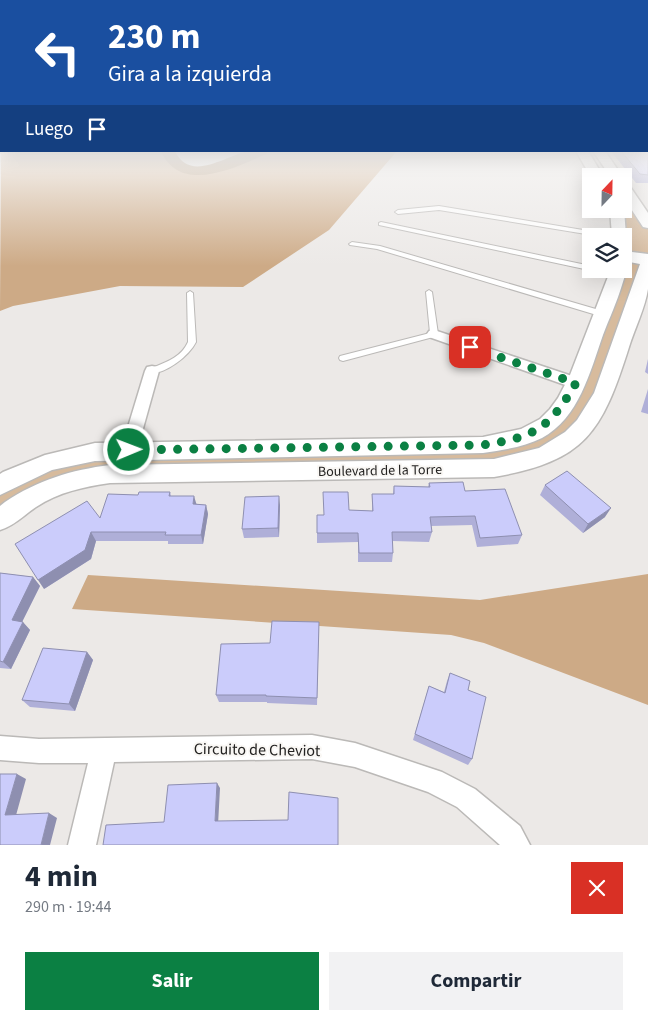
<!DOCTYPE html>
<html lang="es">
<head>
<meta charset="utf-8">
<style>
  body { margin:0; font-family:"Source Sans 3",sans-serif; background:#f2f2f3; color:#1f2937; height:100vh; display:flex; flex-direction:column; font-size:19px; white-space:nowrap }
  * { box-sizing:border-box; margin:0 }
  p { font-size:16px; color:#747a83 }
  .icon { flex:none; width:28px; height:28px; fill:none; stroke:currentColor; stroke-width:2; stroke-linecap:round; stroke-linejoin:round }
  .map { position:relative; height:845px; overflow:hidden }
  .side { display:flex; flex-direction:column; background:#fff; flex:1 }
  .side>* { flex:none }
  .banner { position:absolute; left:0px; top:0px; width:649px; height:152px; box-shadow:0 5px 20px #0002; background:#1a4fa0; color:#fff; overflow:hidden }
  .needle { width:32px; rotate:22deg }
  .fabs { position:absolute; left:582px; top:168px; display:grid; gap:10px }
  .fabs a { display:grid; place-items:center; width:50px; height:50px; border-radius:0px; background:#fff; box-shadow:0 5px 20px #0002; font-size:25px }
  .pin { position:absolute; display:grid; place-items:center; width:42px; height:42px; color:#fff; margin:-21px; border-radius:10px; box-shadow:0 2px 8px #0006 }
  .me { position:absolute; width:55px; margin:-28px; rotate:89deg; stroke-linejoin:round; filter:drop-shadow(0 0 4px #0008) }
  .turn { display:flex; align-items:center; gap:18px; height:105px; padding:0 25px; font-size:22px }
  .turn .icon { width:65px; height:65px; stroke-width:2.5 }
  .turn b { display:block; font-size:35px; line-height:42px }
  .then { display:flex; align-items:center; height:48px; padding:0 25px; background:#0003; gap:10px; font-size:19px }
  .round { display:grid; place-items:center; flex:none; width:52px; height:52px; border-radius:0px; background:#f2f2f3 }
  .headline { display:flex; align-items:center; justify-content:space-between; height:85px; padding:0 25px }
  h1 { font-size:30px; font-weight:700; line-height:38px }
  .action { display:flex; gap:10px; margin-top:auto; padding:10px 25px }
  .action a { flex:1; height:58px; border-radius:0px; background:#0b8043; color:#fff; font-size:20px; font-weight:700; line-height:58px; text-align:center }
  .action a+a { background:#f2f2f3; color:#1f2937 }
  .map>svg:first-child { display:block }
  .green { fill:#d7bb9d }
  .forest { fill:#cdaa86 }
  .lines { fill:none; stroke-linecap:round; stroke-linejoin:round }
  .river { fill:#ab8a66; fill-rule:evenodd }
  .service-casing { stroke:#bbb9b7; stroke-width:2 }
  .minor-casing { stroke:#bbb9b7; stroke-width:3 }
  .tertiary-casing { stroke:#bbb9b7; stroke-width:3 }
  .service { fill:#fff; fill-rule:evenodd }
  .minor { fill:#fff; fill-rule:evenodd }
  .tertiary { fill:#fff; fill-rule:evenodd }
  .wall { fill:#afafd8 }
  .shaded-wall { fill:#8e8fb0 }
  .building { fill:#cbccfb; stroke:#8e8fb0 }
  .route { stroke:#0b8043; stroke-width:9; stroke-dasharray:0 16.2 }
  .labels { text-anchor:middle; stroke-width:4; stroke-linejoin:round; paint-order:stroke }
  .street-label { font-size:14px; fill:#232221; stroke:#f9f7f4 }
  .near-street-label { font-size:16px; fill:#232221; stroke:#f9f7f4 }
</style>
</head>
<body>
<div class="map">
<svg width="648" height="845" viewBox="0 0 648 845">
  <rect width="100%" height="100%" fill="#ece9e7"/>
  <!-- green -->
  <path class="green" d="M 624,188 L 648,224 L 648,264 L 596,410 L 536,460 L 80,477 L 0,520 L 0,486 L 69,456 L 483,445 L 549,422 L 619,269 L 624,269 L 624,236 L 619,236 L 617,209 L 624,209 Z"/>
  <!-- forest -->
  <path class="forest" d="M 1,148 L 1,151 L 168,151 L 174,163 L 184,168 L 199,171 L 216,169 L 261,151 L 397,151 L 329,230 L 243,287 L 120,286 L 13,306 L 0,311 Z
    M 648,574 L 648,705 L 484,643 L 451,635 L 72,609 L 88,575 L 480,600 Z"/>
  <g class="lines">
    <!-- river -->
    <path class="river" d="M 0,148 L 1,151 L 6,151 L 5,153 L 0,154 Z
      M 161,151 L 175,151 C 190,183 225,156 248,151 C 254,150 262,151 268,151 L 266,154 C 235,168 180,195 161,151 Z"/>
    <defs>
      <path id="service" d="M 439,206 L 607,234 L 610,236 L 598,236 L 439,210 L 398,214 L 395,212 L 398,210 Z
        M 381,222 L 591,266 L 591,269 L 602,269 L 620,274 L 617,276 L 379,225 L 379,223 Z
        M 352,242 L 380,246 L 606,312 L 607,314 L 603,316 L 600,316 L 377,249 L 350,245 L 349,244 Z
        M 429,290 L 432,292 L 438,334 L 437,336 L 343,361 L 340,360 L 339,358 L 340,356 L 430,333 L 426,292 Z
        M 190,291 L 193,293 L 196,342 C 189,356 165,375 149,373 L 148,371 L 149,369 C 164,363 181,358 188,342 L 187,293 Z"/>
      <path id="minor" d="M 434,330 L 581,379 L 584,383 L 581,387 L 576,388 L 571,387 L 429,337 L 427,334 L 429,331 Z
        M 152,366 L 157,367 L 159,371 L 137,450 L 135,455 L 129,456 L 123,455 L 121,450 L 145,371 L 147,367 Z
        M 312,735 L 355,743 L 442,772 L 475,789 L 520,826 L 530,845 L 500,845 L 457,807 L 428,792 L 355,767 L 312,759 L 114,762 L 96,845 L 68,845 L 88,763 L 39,763 L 0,760 L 0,736 L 39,739 Z"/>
      <path id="tertiary" d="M 576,151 L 588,151 L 603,176 L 591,177 Z
        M 593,151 L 605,151 L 622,176 L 610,176 Z
        M 624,184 L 629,185 L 648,213 L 648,228 L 643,227 L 624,198 Z
        M 610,209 L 624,209 L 626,236 L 624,239 L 624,236 L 612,236 Z
        M 624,251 L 648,254 C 648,265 648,278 648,289 C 645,308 635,328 629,347 C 602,432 586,461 494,477 L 110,483 C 83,487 59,492 36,507 C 24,515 14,526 0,530 L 0,506 L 5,502 C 38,480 71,470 110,465 L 494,459 L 539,448 L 565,432 L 577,420 L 594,393 L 640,264 L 624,261 Z
        M 624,265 L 627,269 L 622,285 C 617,302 609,319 603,335 C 590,372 579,418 542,438 C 524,447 503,450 483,453 L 95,461 L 52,470 L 0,495 L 0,474 L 3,472 L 45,455 L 95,443 L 483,437 L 521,429 L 540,419 L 550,409 L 558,398 L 570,375 L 611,269 L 624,269 Z"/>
    </defs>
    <!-- service casing -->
    <use href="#service" class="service-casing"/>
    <!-- minor casing -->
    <use href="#minor" class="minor-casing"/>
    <!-- tertiary casing -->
    <use href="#tertiary" class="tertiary-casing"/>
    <!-- service -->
    <use href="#service" class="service"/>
    <!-- minor -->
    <use href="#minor" class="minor"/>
    <!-- tertiary -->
    <use href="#tertiary" class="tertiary"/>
  </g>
  <!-- wall -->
  <path class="wall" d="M 648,148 L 648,183 L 636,183 L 611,151 L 648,151 Z
    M 648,359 L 648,374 L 645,372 Z
    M 648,389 L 648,414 L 641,412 Z
    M 429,483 L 465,491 L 522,535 L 518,544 L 477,547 L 472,525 L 431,526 L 432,532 L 429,542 L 392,541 L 393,553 L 392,562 L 358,562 L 358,542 L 317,543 L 317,515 L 323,515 L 349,510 L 372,511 L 372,494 L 393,494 L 394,486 L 428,487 Z
    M 545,485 L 605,517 L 583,533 L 540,495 Z
    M 170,492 L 171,496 L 197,504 L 206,505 L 208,514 L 203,544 L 168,544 L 168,541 L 96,541 L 91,559 L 44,589 L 100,518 L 138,495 Z
    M 280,505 L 279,537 L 244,538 L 242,529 Z
    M 0,573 L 33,577 L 40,586 L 22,622 L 30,630 L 11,669 L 0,668 Z
    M 319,622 L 317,705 L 267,703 L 267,702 L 219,702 L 216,695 L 270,643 Z
    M 87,652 L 93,660 L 75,711 L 30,707 L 22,700 Z
    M 450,673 L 468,690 L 472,759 L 468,765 L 413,740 L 429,686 L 444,692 L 447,681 Z"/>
  <!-- shaded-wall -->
  <path class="shaded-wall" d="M 194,496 L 197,506 L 193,504 Z
    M 279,496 L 280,505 L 279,537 L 278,528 Z
    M 206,505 L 208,514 L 203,544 L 201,535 Z
    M 611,508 L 605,517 L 583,533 L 588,524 Z
    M 91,532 L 96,541 L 91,559 L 44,589 L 38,580 Z
    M 33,577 L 40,586 L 19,628 L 12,620 Z
    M 23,622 L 30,630 L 11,669 L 3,662 Z
    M 87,652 L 93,660 L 75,711 L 69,704 Z
    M 17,774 L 26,779 L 15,819 L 5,815 Z
    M 217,783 L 220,788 L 218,825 L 215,821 Z
    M 49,813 L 57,818 L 50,845 L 41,845 Z"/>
  <!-- building -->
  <path class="building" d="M 648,148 L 648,175 L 640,174 L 621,151 L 648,151 Z
    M 567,471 L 611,508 L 588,524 L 545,485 Z
    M 463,482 L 465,491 L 505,489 L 522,535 L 480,538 L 475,516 L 430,517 L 432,532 L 392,532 L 393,553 L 359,553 L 358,533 L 317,533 L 317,515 L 324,515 L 323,492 L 348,492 L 349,510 L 373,511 L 372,494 L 394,494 L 394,486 L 430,487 L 429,483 Z
    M 139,492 L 170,492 L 169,496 L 194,496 L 193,504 L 206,505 L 201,535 L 165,535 L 166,532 L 91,532 L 85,550 L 38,580 L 15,544 L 87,501 L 100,518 L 108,494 L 138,495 Z
    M 279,496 L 278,528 L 242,529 L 245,497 Z
    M 0,573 L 33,577 L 12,620 L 23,622 L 3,662 L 0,661 Z
    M 272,621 L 319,622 L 317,698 L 266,696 L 266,695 L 216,695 L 221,644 L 270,643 Z
    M 43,648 L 87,652 L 69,704 L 22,700 Z
    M 450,673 L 470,681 L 468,690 L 486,697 L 472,759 L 415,734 L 429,686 L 445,693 Z
    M 0,774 L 17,774 L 5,815 L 49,813 L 41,845 L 0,845 Z
    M 217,783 L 215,821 L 288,820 L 289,792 L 338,798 L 338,845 L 103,845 L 106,825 L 164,822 L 168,785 Z"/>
  <!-- sky -->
  <linearGradient id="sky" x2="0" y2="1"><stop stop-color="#8fa3b4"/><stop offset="0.56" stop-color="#f6f5f4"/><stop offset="1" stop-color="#f6f5f4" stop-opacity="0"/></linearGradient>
  <rect width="648" height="266" fill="url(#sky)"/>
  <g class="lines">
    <!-- route -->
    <path class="route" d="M 129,450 L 483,445 C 535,437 549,429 576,383 L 470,347"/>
  </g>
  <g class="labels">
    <!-- street labels -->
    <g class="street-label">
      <text transform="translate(380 470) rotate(-1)" y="5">Boulevard de la Torre</text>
    </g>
    <!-- near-street labels -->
    <g class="near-street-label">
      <text transform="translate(257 749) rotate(1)" y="6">Circuito de Cheviot</text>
    </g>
  </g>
</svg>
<div class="fabs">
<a><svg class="needle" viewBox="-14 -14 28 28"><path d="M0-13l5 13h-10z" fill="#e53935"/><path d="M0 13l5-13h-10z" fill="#747a83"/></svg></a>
<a><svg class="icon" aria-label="layers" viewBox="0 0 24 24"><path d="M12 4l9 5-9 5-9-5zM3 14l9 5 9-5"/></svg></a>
</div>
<div class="pin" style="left:470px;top:347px;background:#d93025"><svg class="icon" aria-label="arrive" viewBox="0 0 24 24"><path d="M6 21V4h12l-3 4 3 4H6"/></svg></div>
<svg class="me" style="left:129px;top:450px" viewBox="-20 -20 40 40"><circle r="17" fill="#0b8043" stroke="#fff" stroke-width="3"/><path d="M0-11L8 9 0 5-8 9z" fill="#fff"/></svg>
<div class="banner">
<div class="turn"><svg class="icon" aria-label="left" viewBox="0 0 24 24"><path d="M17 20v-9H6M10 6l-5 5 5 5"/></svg><div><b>230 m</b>Gira a la izquierda</div></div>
<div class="then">Luego<svg class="icon" aria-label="arrive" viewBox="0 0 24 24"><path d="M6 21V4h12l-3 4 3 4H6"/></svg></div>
</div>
</div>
<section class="side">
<div class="headline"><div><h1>4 min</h1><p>290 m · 19:44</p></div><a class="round" style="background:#d93025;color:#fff"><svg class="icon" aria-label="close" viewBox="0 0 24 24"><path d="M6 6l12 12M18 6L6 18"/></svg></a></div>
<div class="action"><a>Salir</a><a>Compartir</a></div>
</section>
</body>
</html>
